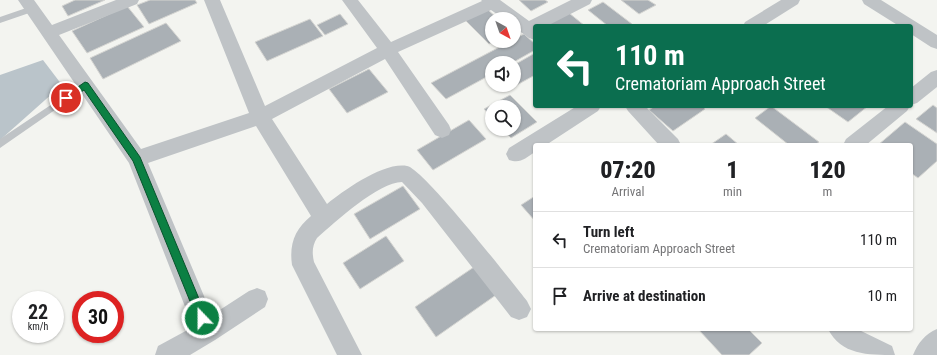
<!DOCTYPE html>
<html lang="en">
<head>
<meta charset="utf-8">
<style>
  body { margin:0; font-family:"Roboto Condensed",sans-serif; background:#f2f2f2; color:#202124; height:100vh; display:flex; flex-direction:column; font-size:15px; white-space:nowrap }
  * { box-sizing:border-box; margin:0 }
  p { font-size:13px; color:#757577 }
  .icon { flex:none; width:22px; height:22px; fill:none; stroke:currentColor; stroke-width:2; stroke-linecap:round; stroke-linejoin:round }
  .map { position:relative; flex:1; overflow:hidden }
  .sheet { position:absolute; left:533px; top:143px; width:380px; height:188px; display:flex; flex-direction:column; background:#fff; border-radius:4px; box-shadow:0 1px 3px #0004 }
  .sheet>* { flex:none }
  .hud { position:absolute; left:533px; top:24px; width:380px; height:84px; border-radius:4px; box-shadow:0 1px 3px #0004; background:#0b6e4f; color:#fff; overflow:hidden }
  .needle { width:26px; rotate:140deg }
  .fabs { position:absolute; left:485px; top:12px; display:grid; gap:8px }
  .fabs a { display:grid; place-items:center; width:36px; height:36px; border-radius:50%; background:#fff; box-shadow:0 1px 3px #0004; font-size:20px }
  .speed { position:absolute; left:12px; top:291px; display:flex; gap:8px; font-size:20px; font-weight:700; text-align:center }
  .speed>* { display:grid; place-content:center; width:52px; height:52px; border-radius:50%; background:#fff; box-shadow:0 1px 3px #0004; line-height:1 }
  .speed small { font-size:10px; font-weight:400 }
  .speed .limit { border:6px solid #d22; background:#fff; color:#111 }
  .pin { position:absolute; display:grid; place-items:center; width:34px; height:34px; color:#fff; margin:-17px; border:2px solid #fff; border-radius:50%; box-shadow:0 1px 4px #0007 }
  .me { position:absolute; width:44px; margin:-22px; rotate:338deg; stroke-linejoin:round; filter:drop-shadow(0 0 3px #0008) }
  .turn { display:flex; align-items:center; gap:14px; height:84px; padding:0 16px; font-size:18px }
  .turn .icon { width:52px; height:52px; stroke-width:2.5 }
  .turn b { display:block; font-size:28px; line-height:34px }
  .eta { display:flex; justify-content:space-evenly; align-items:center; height:68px; text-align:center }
  .eta b { font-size:24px; font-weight:800; line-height:28px }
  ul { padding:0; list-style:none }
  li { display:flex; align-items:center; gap:12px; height:56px; padding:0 16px; border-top:1px solid #e0e0e0 }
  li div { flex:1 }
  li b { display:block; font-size:15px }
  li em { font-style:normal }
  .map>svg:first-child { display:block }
  .water { fill:#bac4ca }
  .building { fill:#aab0b5; stroke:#d5d5d2 }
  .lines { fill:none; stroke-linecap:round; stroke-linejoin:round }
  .service { fill:#bfc3c6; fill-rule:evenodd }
  .minor { fill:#bfc3c6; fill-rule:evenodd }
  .route { fill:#0b8043; stroke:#07532c }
</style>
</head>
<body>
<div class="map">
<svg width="937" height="355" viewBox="0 0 937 355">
  <rect width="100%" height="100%" fill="#f3f4f0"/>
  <!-- water -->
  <path class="water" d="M 43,60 L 62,85 L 0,140 L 0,75 Z"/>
  <!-- building -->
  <path class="building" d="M 75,0 L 105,0 L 68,16 L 62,6 Z
    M 150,0 L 195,0 L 197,3 L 149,24 L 137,5 Z
    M 519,0 L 545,0 L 548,2 L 531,11 Z
    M 621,0 L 648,0 L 656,5 L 639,14 Z
    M 603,2 L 632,24 L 628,26 L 608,26 L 588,10 Z
    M 127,6 L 144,27 L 87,53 L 72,31 Z
    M 486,8 L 498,19 L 492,19 L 492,41 L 494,41 L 489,44 L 464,19 Z
    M 569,13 L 585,26 L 553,26 L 549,23 Z
    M 340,14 L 348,24 L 325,35 L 317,25 Z
    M 310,19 L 323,36 L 267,61 L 255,42 Z
    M 166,23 L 181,41 L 103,79 L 90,58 Z
    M 524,34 L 535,44 L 535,50 L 512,63 L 492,63 L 492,74 L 446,99 L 431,83 L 511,41 L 514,41 L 514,39 Z
    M 535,53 L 535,75 L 515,86 L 514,85 L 514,65 Z
    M 369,69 L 388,92 L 347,113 L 329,89 Z
    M 510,95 L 537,122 L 511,138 L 502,129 L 514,129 L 514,107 L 492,107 L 492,118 L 484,109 Z
    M 933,105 L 937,108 L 937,133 L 916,119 Z
    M 655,106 L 702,106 L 705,109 L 673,131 L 649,110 Z
    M 771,106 L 819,142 L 815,145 L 789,145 L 755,118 Z
    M 825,106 L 868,106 L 848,122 Z
    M 469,120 L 486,139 L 433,170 L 417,150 Z
    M 905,122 L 937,144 L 937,161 L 918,178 L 911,173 L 911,145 L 878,145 Z
    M 726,134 L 739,145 L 710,145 Z
    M 403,186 L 420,209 L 370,239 L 354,214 Z
    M 535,196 L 535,221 L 521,205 Z
    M 386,236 L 404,261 L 360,289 L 343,263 Z
    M 474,267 L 496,295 L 436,337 L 415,307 Z
    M 698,329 L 748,329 L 762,343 L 749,355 L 722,355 Z"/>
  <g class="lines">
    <!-- service -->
    <path class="service" d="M 32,6 L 35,7 L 35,11 L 0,23 L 0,17 Z
      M 85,82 L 89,85 L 88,87 L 0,148 L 0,139 Z"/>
    <!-- minor -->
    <path class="minor" d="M 18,0 L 34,0 L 52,25 L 116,0 L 139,0 L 137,4 L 59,35 L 141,149 L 249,113 L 204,0 L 220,0 L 265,106 L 377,48 L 342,0 L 358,0 L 391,42 L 482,1 L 481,0 L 500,0 L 529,21 L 571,0 L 592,0 L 590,4 L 547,26 L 535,26 L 535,40 L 529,38 L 514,27 L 514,19 L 504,19 L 491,10 L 398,52 L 449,125 L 451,130 L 449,135 L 442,138 L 435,135 L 385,59 L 272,119 L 327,204 C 345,190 383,162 407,166 C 423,168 511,281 527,301 L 531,309 L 527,317 L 519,320 L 511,317 L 422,203 L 402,182 C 379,182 335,222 317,238 C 312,246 312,253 314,262 L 362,355 L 337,355 L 292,265 C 289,244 295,229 311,216 L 256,126 L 148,163 L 212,315 L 249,291 L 257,288 L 265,291 L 268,299 L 265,307 L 215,340 L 190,355 L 155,355 L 158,346 L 193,327 L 129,163 Z
      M 781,0 L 800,0 L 798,4 L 763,26 L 743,26 L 745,22 Z
      M 862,0 L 881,0 L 937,35 L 937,49 L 931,47 L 911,34 L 911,26 L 899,26 L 864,4 Z
      M 937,70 L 937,87 L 917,103 L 911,105 L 911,88 L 931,72 Z
      M 577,106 L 601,106 L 598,111 L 546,145 L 535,145 L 535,152 C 525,158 521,164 509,160 L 506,154 L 509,148 Z
      M 625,106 L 645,106 L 678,139 L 681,145 L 659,145 L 628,111 Z
      M 888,106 L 910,106 L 907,111 L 866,145 L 843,145 L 846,139 Z
      M 828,329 L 857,329 L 892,346 L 895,355 C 868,355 841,355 828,329 Z
      M 937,329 L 937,355 L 913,355 C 918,343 925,334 937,329 Z"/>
  </g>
  <!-- route -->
  <path class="route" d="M 85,82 L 88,83 L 140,157 L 207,318 L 205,321 L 202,323 L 198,321 L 133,161 L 84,90 L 69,100 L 63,100 L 62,98 Z"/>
</svg>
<div class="fabs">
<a><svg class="needle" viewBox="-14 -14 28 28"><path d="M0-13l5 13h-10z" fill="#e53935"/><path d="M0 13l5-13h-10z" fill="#757577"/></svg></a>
<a><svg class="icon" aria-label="sound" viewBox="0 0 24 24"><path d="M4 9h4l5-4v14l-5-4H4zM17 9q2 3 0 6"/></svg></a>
<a><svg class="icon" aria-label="search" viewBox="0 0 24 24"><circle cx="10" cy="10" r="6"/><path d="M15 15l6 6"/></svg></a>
</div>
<div class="speed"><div>22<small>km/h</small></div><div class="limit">30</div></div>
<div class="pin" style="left:66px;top:98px;background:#d93025"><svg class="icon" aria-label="arrive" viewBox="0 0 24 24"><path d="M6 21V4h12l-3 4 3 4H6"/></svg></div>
<svg class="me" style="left:202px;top:318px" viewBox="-20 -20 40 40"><circle r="17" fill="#0b8043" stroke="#fff" stroke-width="3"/><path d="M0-11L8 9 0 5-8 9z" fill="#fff"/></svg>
<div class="hud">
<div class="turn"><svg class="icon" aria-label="left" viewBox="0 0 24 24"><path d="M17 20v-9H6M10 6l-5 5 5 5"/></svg><div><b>110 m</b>Crematoriam Approach Street</div></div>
</div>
<section class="sheet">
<div class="eta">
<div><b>07:20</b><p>Arrival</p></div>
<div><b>1</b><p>min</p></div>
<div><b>120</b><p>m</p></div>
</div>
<ul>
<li><svg class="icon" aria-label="left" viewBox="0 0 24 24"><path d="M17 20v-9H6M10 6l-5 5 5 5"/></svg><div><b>Turn left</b><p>Crematoriam Approach Street</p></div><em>110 m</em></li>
<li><svg class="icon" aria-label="arrive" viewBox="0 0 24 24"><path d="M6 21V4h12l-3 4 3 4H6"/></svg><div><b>Arrive at destination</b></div><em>10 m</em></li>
</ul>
</section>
</div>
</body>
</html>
